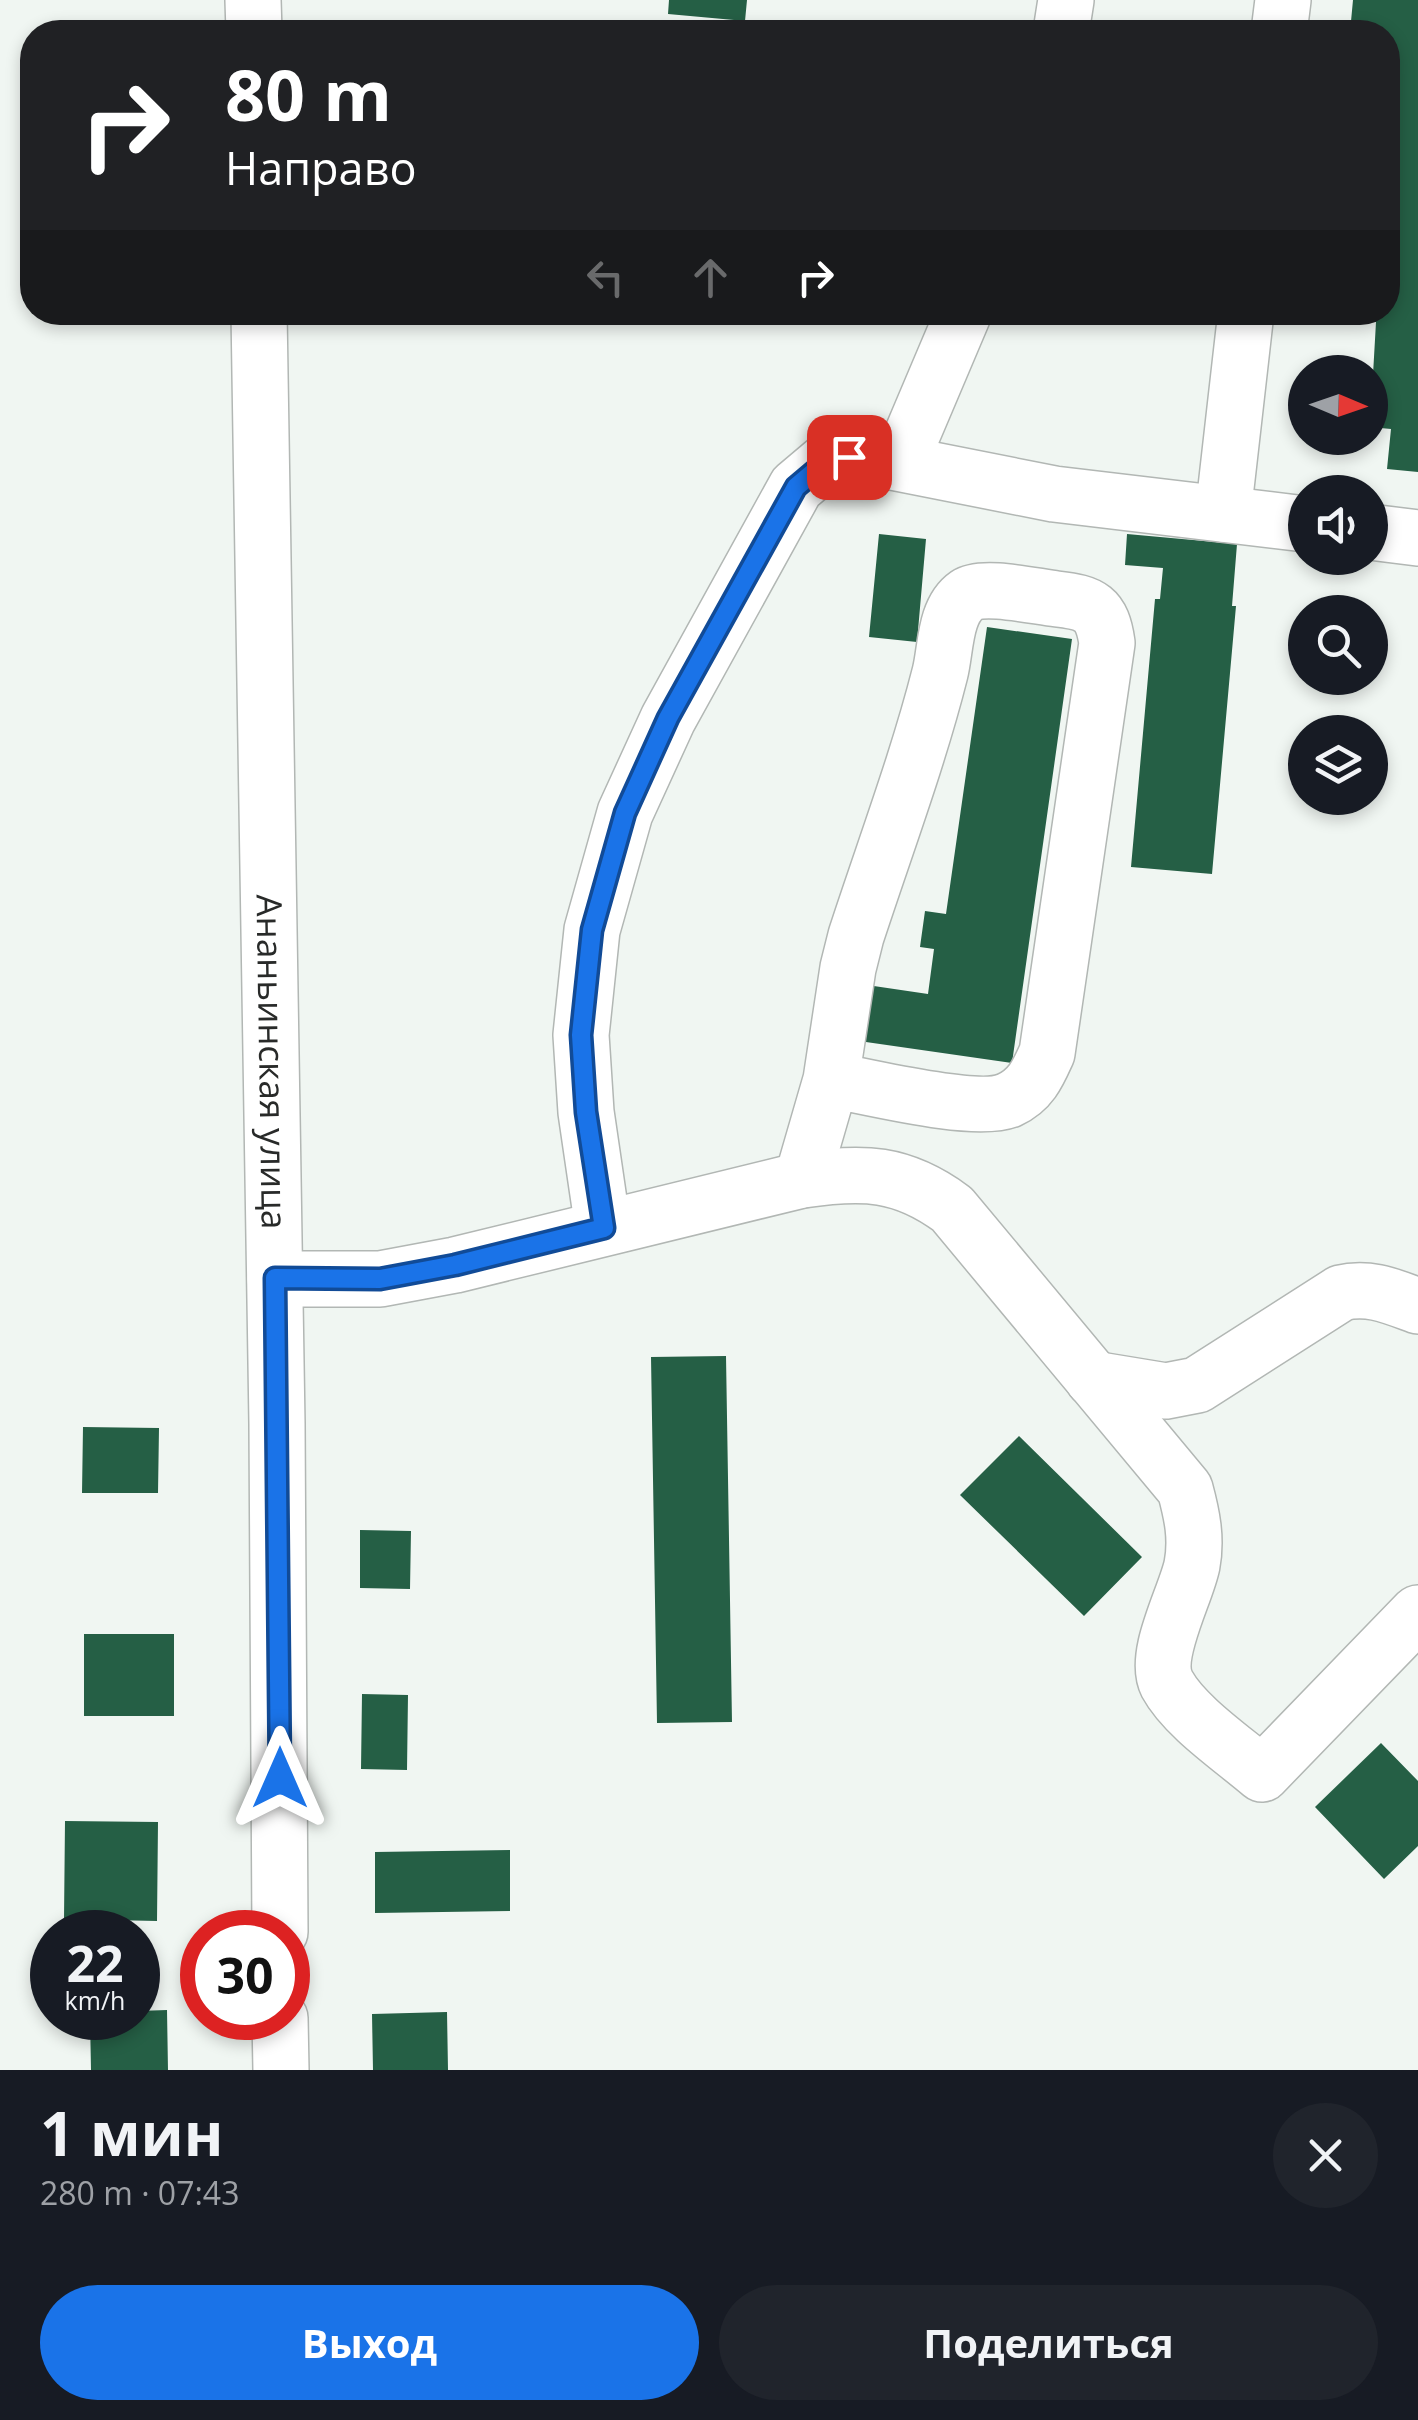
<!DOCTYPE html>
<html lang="ru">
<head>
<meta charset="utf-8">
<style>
  body { margin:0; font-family:"Open Sans",sans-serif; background:#20242c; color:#f1f3f6; height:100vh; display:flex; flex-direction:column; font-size:38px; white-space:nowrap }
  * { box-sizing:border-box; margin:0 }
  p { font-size:32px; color:#9ea1a6 }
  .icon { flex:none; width:55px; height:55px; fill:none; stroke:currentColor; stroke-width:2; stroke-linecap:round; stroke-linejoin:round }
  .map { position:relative; height:2070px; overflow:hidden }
  .side { display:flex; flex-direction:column; background:#171b24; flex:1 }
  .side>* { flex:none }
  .guide { position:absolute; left:20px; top:20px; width:1380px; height:305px; border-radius:40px; box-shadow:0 5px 15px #0003; background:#202124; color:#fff; overflow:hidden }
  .needle { width:65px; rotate:92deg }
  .tools { position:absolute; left:1288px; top:355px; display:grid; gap:20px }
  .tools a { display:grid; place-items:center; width:100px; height:100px; border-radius:50%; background:#171b24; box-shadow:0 5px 15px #0003; font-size:50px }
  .speed { position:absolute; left:30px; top:1910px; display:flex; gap:20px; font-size:50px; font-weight:700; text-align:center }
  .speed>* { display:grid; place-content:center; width:130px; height:130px; border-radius:50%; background:#171b24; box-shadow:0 5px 15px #0003; line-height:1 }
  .speed small { font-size:25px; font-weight:400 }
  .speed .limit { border:15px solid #d22; background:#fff; color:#111 }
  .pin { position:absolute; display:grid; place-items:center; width:85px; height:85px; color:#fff; margin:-42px; border-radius:20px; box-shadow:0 5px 15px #0006 }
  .me { position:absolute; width:110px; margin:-55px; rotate:0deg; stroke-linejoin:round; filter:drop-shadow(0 0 8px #0008) }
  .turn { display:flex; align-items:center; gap:35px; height:210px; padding:0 40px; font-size:45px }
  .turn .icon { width:130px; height:130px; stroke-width:2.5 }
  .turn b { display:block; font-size:70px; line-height:85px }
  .lanes { display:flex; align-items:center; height:95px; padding:0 40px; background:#0003; justify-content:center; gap:50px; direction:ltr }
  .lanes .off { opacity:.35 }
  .round { display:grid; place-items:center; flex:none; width:105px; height:105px; border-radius:52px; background:#20242c }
  .summary { display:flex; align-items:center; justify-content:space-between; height:170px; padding:0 40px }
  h1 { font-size:60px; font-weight:700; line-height:75px }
  .primary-button { display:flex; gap:20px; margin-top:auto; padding:20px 40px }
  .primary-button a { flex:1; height:115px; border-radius:60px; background:#1a73e8; color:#fff; font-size:40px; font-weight:700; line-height:115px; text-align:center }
  .primary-button a+a { background:#20242c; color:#f1f3f6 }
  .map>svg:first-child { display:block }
  .building { fill:#255f45 }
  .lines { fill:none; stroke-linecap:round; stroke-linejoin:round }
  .minor-casing { stroke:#b2b7b4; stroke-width:58 }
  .minor { stroke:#fff; stroke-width:55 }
  .route-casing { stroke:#114b97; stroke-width:25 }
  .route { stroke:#1a73e8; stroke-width:18 }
  .labels { text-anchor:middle; stroke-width:10; stroke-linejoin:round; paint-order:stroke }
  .street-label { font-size:35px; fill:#282a29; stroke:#fff }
</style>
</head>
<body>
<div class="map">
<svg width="1418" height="2070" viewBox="0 0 1418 2070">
  <rect width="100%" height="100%" fill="#f0f6f2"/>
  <!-- building -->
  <path class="building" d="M 669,0 L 747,0 L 745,21 L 668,14 Z
    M 1353,0 L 1418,0 L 1418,472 L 1387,469 L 1391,429 L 1370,427 L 1376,322 L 1325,318 L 1325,312 L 1388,312 L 1388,32 L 1350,32 Z
    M 879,534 L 926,539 L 917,642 L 869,637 Z
    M 1127,534 L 1237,544 L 1232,606 L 1236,606 L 1212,874 L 1131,867 L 1155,599 L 1160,599 L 1163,568 L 1125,565 Z
    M 987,627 L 1072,639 L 1012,1063 L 859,1041 L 867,985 L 928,994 L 934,949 L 920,947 L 925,911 L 946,914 Z
    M 726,1356 L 732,1722 L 657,1723 L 651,1357 Z
    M 83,1427 L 159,1428 L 158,1493 L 82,1493 Z
    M 1019,1436 L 1142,1557 L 1084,1616 L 960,1495 Z
    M 360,1530 L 411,1531 L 410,1589 L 360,1588 Z
    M 84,1634 L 174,1634 L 174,1716 L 84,1716 Z
    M 362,1694 L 408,1695 L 407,1770 L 361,1769 Z
    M 1381,1743 L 1418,1781 L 1418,1846 L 1384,1879 L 1315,1807 Z
    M 65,1821 L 158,1822 L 157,1921 L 64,1919 Z
    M 510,1850 L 510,1911 L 375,1913 L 375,1852 Z
    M 167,2010 L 168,2070 L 91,2070 L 90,2018 L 138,2018 L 138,2011 Z
    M 447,2012 L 448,2070 L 373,2070 L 372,2014 Z"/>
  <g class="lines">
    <defs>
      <g id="minor">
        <path d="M 253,0 L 254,32"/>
        <path d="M 1061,32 L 1066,0"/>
        <path d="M 1279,32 L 1283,0"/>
        <path id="s1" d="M 259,312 L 277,1424 L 280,1932"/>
        <path d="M 900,463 L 964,312"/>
        <path d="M 1223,514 L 1246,312"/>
        <path d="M 1370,532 L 1418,538"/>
        <path d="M 802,1180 L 831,1080 L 848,968 L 856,936 C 884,850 918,760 940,673 C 946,650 944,611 967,595 C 983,584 1037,597 1057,599 C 1091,603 1102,608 1107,643 L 1047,1053 C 1038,1073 1031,1090 1009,1100 C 977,1114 870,1087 831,1080"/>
        <path d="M 603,1228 L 586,1112 L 581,1035 L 592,930 L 625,813 L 668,719 L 796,487 L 828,460 L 872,458 L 1054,494 L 1305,524"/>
        <path d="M 275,1279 L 380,1279 L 455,1265 L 802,1180 C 863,1171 902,1172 952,1209 L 1185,1489 C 1192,1515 1197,1538 1192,1565 C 1186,1595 1152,1655 1167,1684 C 1185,1717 1233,1749 1262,1774 L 1418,1613"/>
        <path d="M 1093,1379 L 1166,1391 L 1197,1385 L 1341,1293 C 1369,1286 1391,1296 1418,1306"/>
        <path d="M 280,2018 L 281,2070"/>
      </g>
    </defs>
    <!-- minor casing -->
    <use href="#minor" class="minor-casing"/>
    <!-- minor -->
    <use href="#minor" class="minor"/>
  </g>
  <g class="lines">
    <defs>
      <path id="route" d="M 280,1778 L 275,1278 L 380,1279 L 455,1265 L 604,1228 L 586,1112 L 581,1035 L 592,930 L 625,813 L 668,718 L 796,487 L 828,460 L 849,457"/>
    </defs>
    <!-- route casing -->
    <use href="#route" class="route-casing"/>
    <!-- route -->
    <use href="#route" class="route"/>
  </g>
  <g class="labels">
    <!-- street labels -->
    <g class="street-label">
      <text dy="12" stroke="none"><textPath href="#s1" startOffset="750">Ананьинская улица</textPath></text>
    </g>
  </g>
</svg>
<div class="tools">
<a><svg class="needle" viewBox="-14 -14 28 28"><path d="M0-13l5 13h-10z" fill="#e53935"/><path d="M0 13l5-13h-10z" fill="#9ea1a6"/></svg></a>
<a><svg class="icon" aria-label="sound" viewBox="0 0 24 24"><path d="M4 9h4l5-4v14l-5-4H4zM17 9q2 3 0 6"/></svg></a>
<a><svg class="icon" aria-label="search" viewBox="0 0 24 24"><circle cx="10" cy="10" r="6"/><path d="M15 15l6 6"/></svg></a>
<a><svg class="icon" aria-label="layers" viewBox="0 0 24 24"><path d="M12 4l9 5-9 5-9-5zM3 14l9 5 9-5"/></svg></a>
</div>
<div class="speed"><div>22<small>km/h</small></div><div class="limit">30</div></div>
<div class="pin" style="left:849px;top:457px;background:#d93025"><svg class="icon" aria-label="arrive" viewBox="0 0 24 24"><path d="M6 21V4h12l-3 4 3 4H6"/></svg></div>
<svg class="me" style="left:280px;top:1778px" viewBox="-20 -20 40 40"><path d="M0-17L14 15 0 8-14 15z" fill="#1a73e8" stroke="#fff" stroke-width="4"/></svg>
<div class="guide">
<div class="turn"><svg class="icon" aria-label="right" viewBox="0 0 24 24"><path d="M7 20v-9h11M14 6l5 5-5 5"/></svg><div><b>80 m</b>Направо</div></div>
<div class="lanes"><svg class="icon off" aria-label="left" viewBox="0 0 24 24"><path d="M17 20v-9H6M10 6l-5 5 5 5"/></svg><svg class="icon off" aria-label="ahead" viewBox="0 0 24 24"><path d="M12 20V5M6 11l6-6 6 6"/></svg><svg class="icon" aria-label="right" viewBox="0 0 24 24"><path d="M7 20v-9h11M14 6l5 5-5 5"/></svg></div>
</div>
</div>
<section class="side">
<div class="summary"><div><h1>1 мин</h1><p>280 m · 07:43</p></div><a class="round"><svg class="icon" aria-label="close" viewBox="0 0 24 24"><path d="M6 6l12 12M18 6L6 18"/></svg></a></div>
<div class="primary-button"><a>Выход</a><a>Поделиться</a></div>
</section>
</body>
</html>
